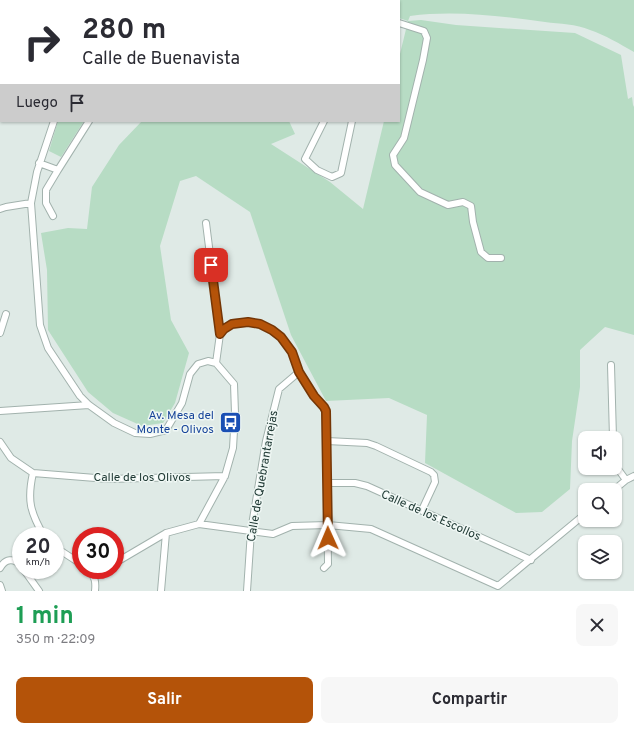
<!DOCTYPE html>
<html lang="es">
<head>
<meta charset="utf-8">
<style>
  body { margin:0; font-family:Overpass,sans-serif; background:#f7f7f7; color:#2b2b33; height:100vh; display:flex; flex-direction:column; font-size:15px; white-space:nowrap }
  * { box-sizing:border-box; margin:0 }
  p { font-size:13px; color:#7c7c81 }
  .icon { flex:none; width:22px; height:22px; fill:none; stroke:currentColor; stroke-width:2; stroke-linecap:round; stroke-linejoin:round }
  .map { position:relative; height:591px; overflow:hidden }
  .side { display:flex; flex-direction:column; background:#fff; flex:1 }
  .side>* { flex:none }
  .banner { position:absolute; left:0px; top:0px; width:400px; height:122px; box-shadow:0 1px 3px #0004; background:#fff; color:#2b2b33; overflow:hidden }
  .tools { position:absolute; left:578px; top:431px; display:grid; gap:8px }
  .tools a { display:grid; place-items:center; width:44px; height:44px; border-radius:8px; background:#fff; box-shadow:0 1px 3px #0004; font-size:20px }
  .speed { position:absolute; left:12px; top:527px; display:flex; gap:8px; font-size:20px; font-weight:700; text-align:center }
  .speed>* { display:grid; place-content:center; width:52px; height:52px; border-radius:50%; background:#fff; box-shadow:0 1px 3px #0004; line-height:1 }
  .speed small { font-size:10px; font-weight:400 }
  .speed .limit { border:6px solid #d22; background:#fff; color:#111 }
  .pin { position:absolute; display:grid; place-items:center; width:34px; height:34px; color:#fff; margin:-17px; border-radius:8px; box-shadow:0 2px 6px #0006 }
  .me { position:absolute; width:44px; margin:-22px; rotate:359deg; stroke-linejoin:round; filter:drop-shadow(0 0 3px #0008) }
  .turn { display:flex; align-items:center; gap:14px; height:84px; padding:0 16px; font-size:18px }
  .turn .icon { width:52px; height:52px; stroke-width:2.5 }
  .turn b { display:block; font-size:28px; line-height:34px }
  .then { display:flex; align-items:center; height:38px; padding:0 16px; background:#0003; gap:8px; font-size:15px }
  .round { display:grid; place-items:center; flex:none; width:42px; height:42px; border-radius:8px; background:#f7f7f7 }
  .headline { display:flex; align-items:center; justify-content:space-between; height:68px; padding:0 16px }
  h1 { font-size:24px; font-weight:700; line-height:30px; color:#1e9e55 }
  .primary-button { display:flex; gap:8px; margin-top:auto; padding:8px 16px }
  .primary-button a { flex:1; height:46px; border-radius:8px; background:#b45309; color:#fff; font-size:16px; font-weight:700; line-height:46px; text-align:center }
  .primary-button a+a { background:#f7f7f7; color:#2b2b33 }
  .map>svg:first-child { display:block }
  .green { fill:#b7dcc4 }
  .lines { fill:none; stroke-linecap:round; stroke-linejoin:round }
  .street-casing { stroke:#a2b2ad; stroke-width:8 }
  .street { stroke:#fff; stroke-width:6 }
  .route-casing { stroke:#753606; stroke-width:10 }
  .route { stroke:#b45309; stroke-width:7 }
  .labels { text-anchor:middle; stroke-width:3; stroke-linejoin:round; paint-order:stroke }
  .transit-label { font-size:12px; fill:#164399; stroke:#eff7f4; text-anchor:end }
  .street-label { font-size:12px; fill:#203a35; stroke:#eff7f4 }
</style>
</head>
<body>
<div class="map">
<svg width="634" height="591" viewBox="0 0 634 591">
  <rect width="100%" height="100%" fill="#dfeae6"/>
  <!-- green -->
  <path class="green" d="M 347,0 L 634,0 L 634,52 C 620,44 605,35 590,30 C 576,24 560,24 545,22 C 501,16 454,10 410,16 L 408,21 L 421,20 L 456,25 L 575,33 L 621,55 L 628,99 L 632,97 L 633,105 L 634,107 L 634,335 L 605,327 L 580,350 L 580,387 L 572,441 L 570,489 L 542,512 L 516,513 L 425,463 L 427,415 L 389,398 L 326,401 L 291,335 L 250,212 L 196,176 L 180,181 L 160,246 L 171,320 L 189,353 L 175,403 L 163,423 L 142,426 L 113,413 L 88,392 L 48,330 L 47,270 L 41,233 L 68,228 L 87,229 L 92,187 L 119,145 L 142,121 L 289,121 L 295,134 L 271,144 L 330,182 L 363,209 L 384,121 L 399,121 L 399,58 L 408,21 L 399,18 L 399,1 Z
    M 58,121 L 84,121 L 61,157 L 49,151 Z"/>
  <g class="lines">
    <defs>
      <path id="street" d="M 149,0 L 150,1
        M 272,0 L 272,1
        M 335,0 L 337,1
        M 71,1 L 72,0
        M 107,1 L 110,0
        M 399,23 L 424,31 L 427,38 L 423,60 L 404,138 L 393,155 L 395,165 L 420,192 L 448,205 L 463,202 L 471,206 L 473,222 L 481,252 L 488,258 L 501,258
        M 0,42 L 1,42
        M 0,74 L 1,74
        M 54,121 L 37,172 L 31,203 L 40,325 L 48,348 L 80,396 L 89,405 L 114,423 L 135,433 L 150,434 L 166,430 L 182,403 L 190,374 L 198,364 L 208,361 L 216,363 L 234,384 L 235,413 L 233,448 L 225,476 L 199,524
        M 324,121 L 305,159 L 317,170 L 332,177 L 341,173 L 352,121
        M 39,163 L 58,170 L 89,121
        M 0,209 L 6,207 L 31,203
        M 53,216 L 46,203 L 46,190 L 58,170
        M 206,223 L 220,334
        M 0,333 L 6,314
        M 216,363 L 220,334 L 224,329 L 232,323 L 248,322 L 260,324 L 272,330 L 281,337 L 292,352 L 299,372 L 314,396 L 326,411 L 328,564 L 324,568
        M 611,365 L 613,438
        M 0,411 L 89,405
        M 327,441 L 367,443 L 376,446 L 431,472 L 434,475 L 435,482 L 422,510
        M 0,442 L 11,458 L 33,473 L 108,479 L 225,476
        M 33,473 C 27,500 30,512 44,536
        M 626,480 L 634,476
        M 327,483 L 355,483 L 367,486 L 531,560
        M 614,490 L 626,480 L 615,465
        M 55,547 L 81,564
        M 115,563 L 166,533 L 199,524 L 273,534 L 292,526 L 328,525 L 371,529 L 498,586 L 585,514
        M 0,568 C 5,559 14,557 21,566
        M 24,570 L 39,591
        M 89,570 C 95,577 96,582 95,591
        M 94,576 L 103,570
        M 0,585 L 2,591
        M 161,591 L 166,533
        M 247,591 L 251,531 L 266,441 L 279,389 L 299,372"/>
    </defs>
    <!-- street casing -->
    <use href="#street" class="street-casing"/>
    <!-- street -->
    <use href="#street" class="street"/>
  </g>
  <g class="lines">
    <defs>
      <path id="route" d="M 211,265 L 220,334 L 224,329 L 232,324 L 248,322 L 260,324 L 272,330 L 281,337 L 292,352 L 299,372 L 314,396 L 324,407 L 326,411 L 328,538"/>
    </defs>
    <!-- route casing -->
    <use href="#route" class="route-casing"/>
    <!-- route -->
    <use href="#route" class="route"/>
  </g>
  <!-- icons -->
  <defs>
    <symbol id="bus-square" viewBox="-11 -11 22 22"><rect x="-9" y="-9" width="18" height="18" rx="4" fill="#1a4fb4" stroke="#eff7f4"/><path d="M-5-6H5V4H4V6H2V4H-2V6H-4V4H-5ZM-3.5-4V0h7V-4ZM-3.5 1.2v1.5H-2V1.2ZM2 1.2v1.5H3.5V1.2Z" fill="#fff"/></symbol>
  </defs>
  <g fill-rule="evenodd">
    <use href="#bus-square" x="218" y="410" width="25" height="25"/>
  </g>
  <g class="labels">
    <!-- transit labels -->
    <g class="transit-label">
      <text x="214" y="419">Av. Mesa del<tspan x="214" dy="14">Monte - Olivos</tspan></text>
    </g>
    <!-- street labels -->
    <g class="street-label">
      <text transform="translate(262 476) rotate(-80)" y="4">Calle de Quebrantarrejas</text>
      <text x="142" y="481">Calle de los Olivos</text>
      <text transform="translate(431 515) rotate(24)" y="4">Calle de los Escollos</text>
    </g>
  </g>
</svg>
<div class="tools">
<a><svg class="icon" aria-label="sound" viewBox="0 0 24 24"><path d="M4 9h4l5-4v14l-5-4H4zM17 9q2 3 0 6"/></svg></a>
<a><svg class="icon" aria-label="search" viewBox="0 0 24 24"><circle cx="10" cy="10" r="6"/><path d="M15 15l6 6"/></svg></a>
<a><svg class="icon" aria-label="layers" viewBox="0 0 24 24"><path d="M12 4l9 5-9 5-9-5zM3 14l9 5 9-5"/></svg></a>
</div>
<div class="speed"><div>20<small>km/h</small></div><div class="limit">30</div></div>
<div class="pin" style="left:211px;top:265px;background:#d93025"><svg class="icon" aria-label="arrive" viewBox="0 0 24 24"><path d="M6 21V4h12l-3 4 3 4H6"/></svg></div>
<svg class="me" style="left:328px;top:538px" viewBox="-20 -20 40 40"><path d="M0-17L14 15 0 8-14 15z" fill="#b45309" stroke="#fff" stroke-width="4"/></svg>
<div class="banner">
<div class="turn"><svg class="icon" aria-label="right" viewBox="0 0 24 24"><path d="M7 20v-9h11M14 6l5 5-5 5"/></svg><div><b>280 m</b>Calle de Buenavista</div></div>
<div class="then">Luego<svg class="icon" aria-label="arrive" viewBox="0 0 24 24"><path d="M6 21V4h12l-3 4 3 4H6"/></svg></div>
</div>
</div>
<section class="side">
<div class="headline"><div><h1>1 min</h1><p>350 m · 22:09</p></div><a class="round"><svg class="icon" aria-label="close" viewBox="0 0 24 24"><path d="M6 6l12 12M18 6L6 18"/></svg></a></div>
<div class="primary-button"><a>Salir</a><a>Compartir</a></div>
</section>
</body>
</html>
